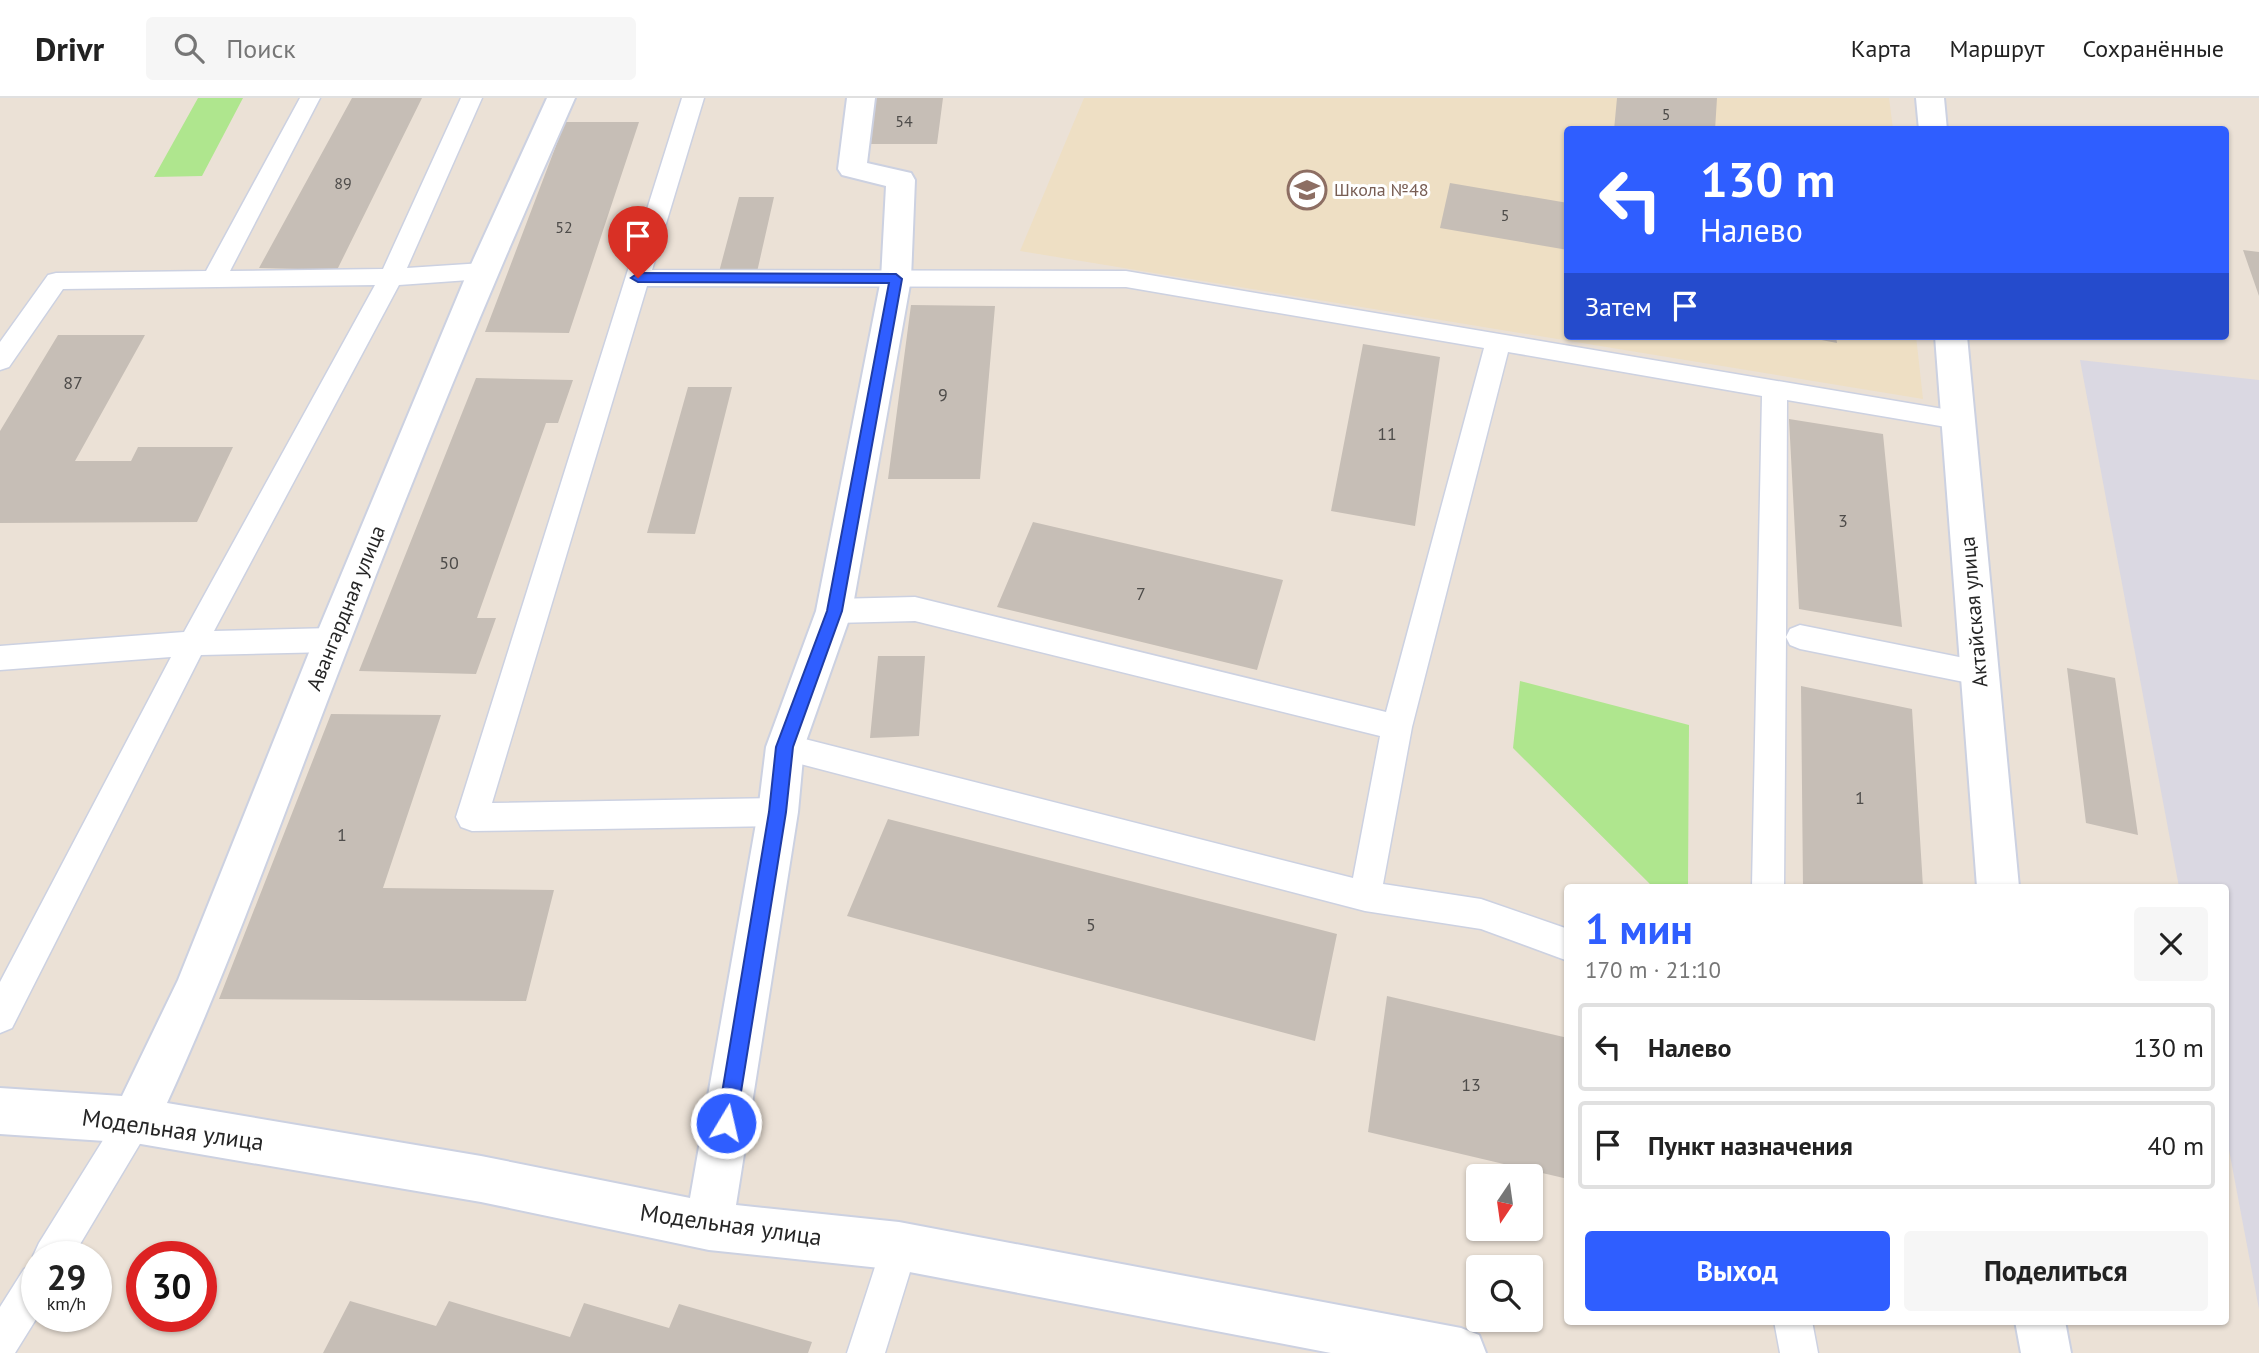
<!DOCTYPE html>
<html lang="ru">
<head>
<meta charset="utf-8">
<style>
  body { margin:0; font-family:"PT Sans",sans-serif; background:#f6f6f6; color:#222; height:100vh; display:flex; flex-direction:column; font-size:26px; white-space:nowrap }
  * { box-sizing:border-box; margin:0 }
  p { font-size:23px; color:#767676 }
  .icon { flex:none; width:38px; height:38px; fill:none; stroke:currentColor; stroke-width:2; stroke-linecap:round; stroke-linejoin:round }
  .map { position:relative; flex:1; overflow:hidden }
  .panel { position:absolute; left:1564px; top:786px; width:665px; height:441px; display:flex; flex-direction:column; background:#fff; border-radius:7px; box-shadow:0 2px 5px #0004 }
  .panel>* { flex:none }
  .guide { position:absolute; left:1564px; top:28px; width:665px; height:214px; border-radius:7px; box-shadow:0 2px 5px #0004; background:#2f5eff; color:#fff; overflow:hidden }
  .needle { width:46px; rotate:193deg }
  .controls { position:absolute; left:1466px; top:1066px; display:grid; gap:14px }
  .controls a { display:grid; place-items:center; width:77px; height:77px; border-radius:7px; background:#fff; box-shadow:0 2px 5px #0004; font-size:35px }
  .speed { position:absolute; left:21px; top:1143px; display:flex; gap:14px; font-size:35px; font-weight:700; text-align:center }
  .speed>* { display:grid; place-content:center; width:91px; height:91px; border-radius:50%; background:#fff; box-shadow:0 2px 5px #0004; line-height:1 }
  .speed small { font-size:18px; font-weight:400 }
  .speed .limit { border:10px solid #d22; background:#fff; color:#111 }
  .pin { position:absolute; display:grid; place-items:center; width:60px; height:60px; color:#fff; margin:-72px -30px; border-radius:50% 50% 50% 0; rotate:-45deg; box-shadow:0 0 7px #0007 }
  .pin .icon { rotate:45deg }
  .me { position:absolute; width:77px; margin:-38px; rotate:9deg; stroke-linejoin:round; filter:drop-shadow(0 0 5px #0008) }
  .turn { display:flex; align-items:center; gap:24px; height:147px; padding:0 21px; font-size:32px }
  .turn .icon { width:91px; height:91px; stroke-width:2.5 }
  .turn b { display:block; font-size:49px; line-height:60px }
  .then { display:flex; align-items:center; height:66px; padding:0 21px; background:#0003; gap:14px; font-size:26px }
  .round { display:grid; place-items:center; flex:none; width:74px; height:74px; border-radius:7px; background:#f6f6f6 }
  .head { display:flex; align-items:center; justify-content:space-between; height:119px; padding:0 21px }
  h1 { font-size:42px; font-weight:700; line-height:52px; color:#2f5eff }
  .cta { display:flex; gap:14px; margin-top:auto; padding:14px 21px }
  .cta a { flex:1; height:80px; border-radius:7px; background:#2f5eff; color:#fff; font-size:28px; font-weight:700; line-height:80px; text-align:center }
  .cta a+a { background:#f6f6f6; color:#222 }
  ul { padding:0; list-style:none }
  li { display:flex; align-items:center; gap:21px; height:88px; margin:0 14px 10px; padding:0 7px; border:4px solid #e0e0e0; border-radius:7px }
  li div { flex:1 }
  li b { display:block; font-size:26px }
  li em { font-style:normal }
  header { display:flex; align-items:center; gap:42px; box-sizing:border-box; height:98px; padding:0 35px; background:#fff; border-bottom:2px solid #e0e0e0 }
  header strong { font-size:33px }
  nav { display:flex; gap:38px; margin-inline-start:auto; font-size:24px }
  .search { width:490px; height:63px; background:#f6f6f6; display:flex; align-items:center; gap:18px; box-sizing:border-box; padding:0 24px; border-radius:7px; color:#767676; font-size:26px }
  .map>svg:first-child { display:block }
  .industrial { fill:#dad8e2 }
  .education { fill:#eedfc4 }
  .green { fill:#afe68e }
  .building { fill:#c6beb6 }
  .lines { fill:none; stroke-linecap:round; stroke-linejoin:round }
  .lane-casing { stroke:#ccd1e1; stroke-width:3 }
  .street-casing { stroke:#ccd1e1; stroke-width:4 }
  .secondary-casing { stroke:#ccd1e1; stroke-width:4 }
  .lane { fill:#fff; fill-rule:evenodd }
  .street { fill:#fff; fill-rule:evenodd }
  .secondary { fill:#fff; fill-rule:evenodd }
  .route { fill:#2f5eff; stroke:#1f3da6; stroke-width:2 }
  .labels { text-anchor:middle; stroke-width:6; stroke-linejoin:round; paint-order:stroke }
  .far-number-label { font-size:16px; fill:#4e4c4a }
  .far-education-label { font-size:18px; fill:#785e54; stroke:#fff; text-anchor:start }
  .number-label { font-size:18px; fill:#4e4c4a }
  .street-label { font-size:21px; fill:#262626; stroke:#fff }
  .near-street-label { font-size:24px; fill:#262626; stroke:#fff }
</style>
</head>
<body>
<header>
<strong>Drivr</strong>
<div class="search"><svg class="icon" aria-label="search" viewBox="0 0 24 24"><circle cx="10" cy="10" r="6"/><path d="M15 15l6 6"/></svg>Поиск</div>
<nav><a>Карта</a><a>Маршрут</a><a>Сохранённые</a></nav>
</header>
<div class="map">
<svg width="2259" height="1255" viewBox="0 0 2259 1255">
  <rect width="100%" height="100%" fill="#ebe1d6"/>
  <!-- industrial -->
  <path class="industrial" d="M 2080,262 L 2259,282 L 2259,1211 L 2226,1036 L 2226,789 L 2179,789 Z"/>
  <!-- education -->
  <path class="education" d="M 1084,0 L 1889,0 L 1893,31 L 1568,32 L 1568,238 L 1916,238 L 1923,301 L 1020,153 Z"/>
  <!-- green -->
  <path class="green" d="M 198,0 L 243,0 L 202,78 L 154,79 Z
    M 1520,583 L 1689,627 L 1688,789 L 1653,789 L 1513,650 Z"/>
  <!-- building -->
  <path class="building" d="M 352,0 L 422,0 L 337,172 L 259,170 Z
    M 873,0 L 943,0 L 937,46 L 864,46 Z
    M 1617,0 L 1717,0 L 1715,32 L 1614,32 Z
    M 565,24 L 639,24 L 569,235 L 485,234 Z
    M 1450,85 L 1568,105 L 1568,152 L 1440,130 Z
    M 739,99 L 774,99 L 757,174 L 719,174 Z
    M 2243,152 L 2259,154 L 2259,198 Z
    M 911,207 L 995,208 L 980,381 L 888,381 Z
    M 58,237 L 145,237 L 75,363 L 131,363 L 138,349 L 233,349 L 197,424 L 0,425 L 0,333 Z
    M 1806,238 L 1836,238 L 1837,245 L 1806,239 Z
    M 1363,246 L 1440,259 L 1415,428 L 1331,413 Z
    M 476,280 L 573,282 L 558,325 L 546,325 L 477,520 L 496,520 L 476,576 L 359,573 Z
    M 688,289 L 732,289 L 695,436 L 647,435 Z
    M 1789,321 L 1883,336 L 1902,529 L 1799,511 Z
    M 1033,424 L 1283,482 L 1257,572 L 997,509 Z
    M 878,558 L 925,558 L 919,638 L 870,640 Z
    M 2067,570 L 2115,580 L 2138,737 L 2086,725 Z
    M 1801,588 L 1912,611 L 1923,789 L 1803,789 Z
    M 331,616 L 441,617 L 383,790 L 554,792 L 526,903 L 219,901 Z
    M 888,721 L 1337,836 L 1315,943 L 847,818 Z
    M 1387,898 L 1568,940 L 1568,1081 L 1368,1034 Z
    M 350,1203 L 436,1228 L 449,1203 L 570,1239 L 584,1205 L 669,1230 L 679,1206 L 812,1244 L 808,1255 L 323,1255 Z"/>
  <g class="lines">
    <defs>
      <path id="lane" d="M 300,0 L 320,0 L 230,173 L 383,171 L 461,0 L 482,0 L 407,170 L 483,165 L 491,167 L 495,173 L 491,179 L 483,181 L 399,187 L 214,533 L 332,530 L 342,534 L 346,542 L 342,550 L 332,554 L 201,557 L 12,930 L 0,935 L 0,884 L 171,559 L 0,572 L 0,548 L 184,534 L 375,187 L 63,191 L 9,269 L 0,272 L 0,244 L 48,177 L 56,175 L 206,173 Z
        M 682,0 L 704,0 L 652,172 L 1126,173 L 1967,315 L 1971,322 L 1967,329 L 1958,331 L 1787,302 L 1786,539 L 1790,531 L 1800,527 L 1979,563 L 1989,566 L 1994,575 L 1989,584 L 1979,587 L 1800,551 L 1790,547 L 1786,539 L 1784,789 L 1752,789 L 1762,298 L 1508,254 L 1412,629 L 1383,786 L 1481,801 L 1568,831 L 1568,863 L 1481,831 L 1365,813 L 785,662 L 774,658 L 770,649 L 774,640 L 785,636 L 1353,780 L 1380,638 L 915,523 L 834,525 L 824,521 L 820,513 L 824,505 L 834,501 L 915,499 L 1386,614 L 1484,250 L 1126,189 L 647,188 L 492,705 L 778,700 L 789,704 L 793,714 L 789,724 L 778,728 L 472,733 L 461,729 L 456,719 Z
        M 135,1004 L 147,1010 L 153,1022 L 147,1034 L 73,1158 L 37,1158 L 38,1218 L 15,1255 L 0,1255 L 0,1209 L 24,1171 L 37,1165 L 33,1158 L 39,1145 L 123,1010 Z
        M 899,1129 L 912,1135 L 918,1148 L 885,1255 L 847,1255 L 886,1135 Z
        M 1774,1223 L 1812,1223 L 1818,1255 L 1780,1255 Z"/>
      <path id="street" d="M 547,0 L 575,0 C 495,179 420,361 350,544 C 290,698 236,854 167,1005 L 481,1058 L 690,1100 L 758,714 L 766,649 L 816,513 L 881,181 L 886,88 L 842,77 L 838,71 L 847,0 L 875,0 L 867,65 L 911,75 L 915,82 L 911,181 L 852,513 L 804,649 L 798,714 L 736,1107 L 899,1124 L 1461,1230 L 1479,1237 L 1486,1255 L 1331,1255 L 899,1172 L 709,1152 L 481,1104 L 135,1045 L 0,1036 L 0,990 L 122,998 L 178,882 L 314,542 L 468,173 Z"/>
      <path id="secondary" d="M 1916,0 L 1944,0 L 1947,32 L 1919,32 Z
        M 1935,238 L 1967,238 L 2019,789 L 1977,789 Z
        M 2015,1223 L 2065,1223 L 2071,1255 L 2021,1255 Z"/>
    </defs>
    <!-- lane casing -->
    <use href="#lane" class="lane-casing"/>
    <!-- street casing -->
    <use href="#street" class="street-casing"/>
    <!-- secondary casing -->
    <use href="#secondary" class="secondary-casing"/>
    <!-- lane -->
    <use href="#lane" class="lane"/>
    <!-- street -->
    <use href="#street" class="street"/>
    <!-- secondary -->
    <use href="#secondary" class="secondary"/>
  </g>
  <!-- route -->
  <path class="route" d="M 638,175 L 896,176 L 902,181 L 842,513 L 793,649 L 786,714 L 736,1025 L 733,1031 L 726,1034 L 719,1031 L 717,1025 L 769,714 L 776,649 L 827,513 L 889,185 L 638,184 L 631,180 Z"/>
  <!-- icons -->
  <defs>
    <symbol id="school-ring" viewBox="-11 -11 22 22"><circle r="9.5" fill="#fff" stroke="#8d6e63" stroke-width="1.5"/><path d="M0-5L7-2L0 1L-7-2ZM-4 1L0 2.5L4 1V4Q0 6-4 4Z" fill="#8d6e63"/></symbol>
  </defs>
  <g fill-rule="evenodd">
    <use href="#school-ring" x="1285" y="70" width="44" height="44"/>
  </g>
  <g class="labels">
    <!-- far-number labels -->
    <g class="far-number-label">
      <text x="1666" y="22">5</text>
      <text x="904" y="29">54</text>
      <text x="343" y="91">89</text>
      <text x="1505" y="123">5</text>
      <text x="564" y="135">52</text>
    </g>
    <!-- far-education labels -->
    <g class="far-education-label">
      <text x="1334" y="98">Школа №48</text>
    </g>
    <!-- number labels -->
    <g class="number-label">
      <text x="73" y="291">87</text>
      <text x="943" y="303">9</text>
      <text x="1387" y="342">11</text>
      <text x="1843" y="429">3</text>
      <text x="449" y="471">50</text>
      <text x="1141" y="502">7</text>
      <text x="1860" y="706">1</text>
      <text x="342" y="743">1</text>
      <text x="1091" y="833">5</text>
      <text x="1471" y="993">13</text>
    </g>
    <!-- street labels -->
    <g class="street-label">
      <text transform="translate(346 510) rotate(-68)" y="7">Авангардная улица</text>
      <text transform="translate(1974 514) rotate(-95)" y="7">Актайская улица</text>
    </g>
    <!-- near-street labels -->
    <g class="near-street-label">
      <text transform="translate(173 1032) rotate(8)" y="8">Модельная улица</text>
      <text transform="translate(731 1127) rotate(8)" y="8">Модельная улица</text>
    </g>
  </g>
</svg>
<div class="controls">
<a><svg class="needle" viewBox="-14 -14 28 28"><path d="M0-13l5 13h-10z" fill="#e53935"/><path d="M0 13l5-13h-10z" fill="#767676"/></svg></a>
<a><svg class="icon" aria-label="search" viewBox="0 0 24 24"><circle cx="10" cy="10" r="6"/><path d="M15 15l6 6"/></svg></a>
</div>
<div class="speed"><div>29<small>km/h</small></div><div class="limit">30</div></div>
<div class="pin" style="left:638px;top:180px;background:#d93025"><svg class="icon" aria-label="arrive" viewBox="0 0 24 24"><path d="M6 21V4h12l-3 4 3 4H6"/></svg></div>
<svg class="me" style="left:726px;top:1025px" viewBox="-20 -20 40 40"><circle r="17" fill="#2f5eff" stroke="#fff" stroke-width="3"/><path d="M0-11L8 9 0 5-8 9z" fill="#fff"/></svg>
<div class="guide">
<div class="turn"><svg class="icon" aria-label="left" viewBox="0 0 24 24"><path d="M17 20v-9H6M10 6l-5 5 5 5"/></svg><div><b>130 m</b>Налево</div></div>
<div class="then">Затем<svg class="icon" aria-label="arrive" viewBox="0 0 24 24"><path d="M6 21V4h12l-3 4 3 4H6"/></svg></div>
</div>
<section class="panel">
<div class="head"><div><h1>1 мин</h1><p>170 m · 21:10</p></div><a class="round"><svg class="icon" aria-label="close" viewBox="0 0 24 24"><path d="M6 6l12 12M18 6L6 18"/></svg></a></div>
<ul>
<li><svg class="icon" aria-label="left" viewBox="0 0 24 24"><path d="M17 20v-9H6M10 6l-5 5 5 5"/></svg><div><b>Налево</b></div><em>130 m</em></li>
<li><svg class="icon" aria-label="arrive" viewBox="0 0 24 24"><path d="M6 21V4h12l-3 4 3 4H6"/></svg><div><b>Пункт назначения</b></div><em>40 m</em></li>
</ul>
<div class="cta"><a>Выход</a><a>Поделиться</a></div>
</section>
</div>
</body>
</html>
